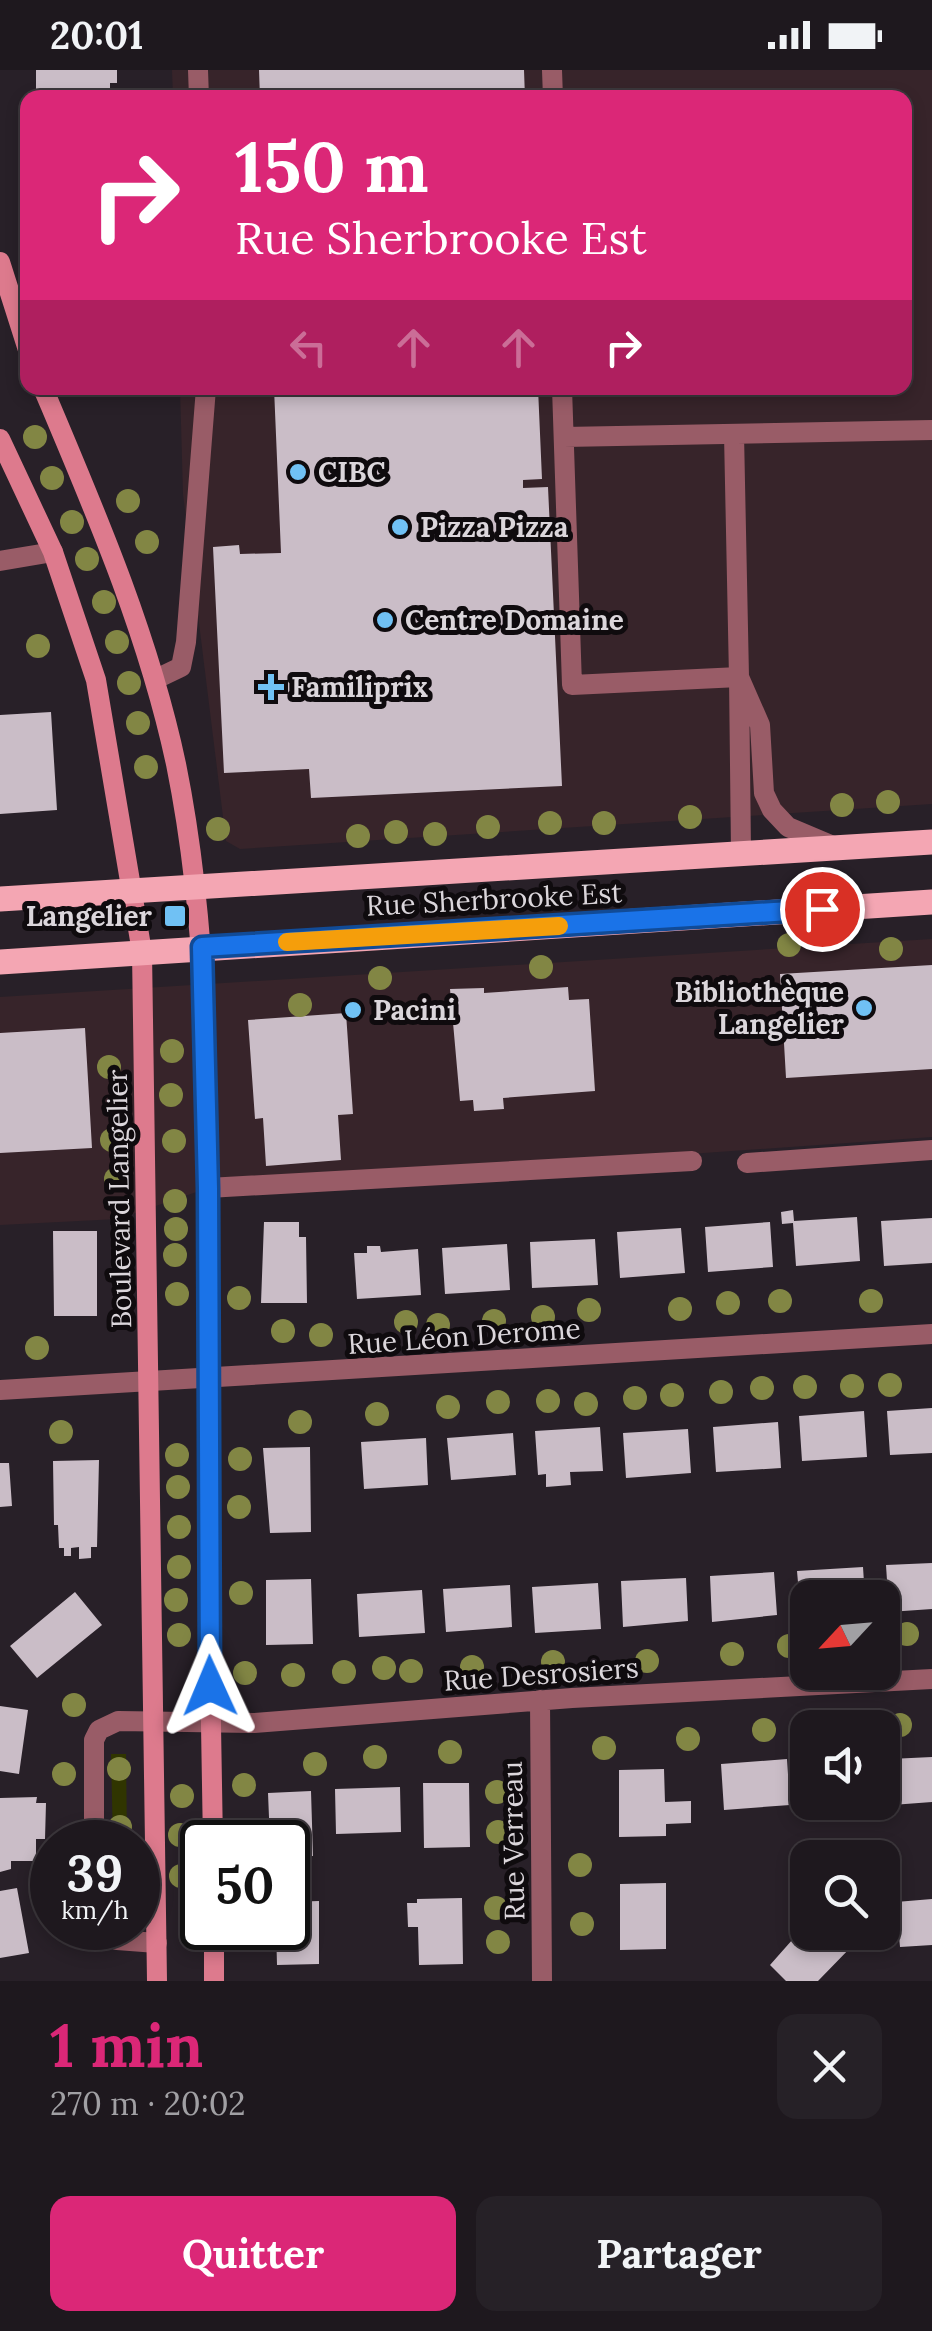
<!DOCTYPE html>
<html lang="fr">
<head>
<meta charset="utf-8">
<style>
  body { margin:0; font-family:Lora,serif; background:#262127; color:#f1f3f6; height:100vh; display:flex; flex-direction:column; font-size:38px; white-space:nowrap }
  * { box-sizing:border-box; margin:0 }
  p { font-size:32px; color:#a1a0a4 }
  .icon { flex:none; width:55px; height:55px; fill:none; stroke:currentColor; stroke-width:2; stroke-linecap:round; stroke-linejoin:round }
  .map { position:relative; height:1911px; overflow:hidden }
  .sheet { display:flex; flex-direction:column; background:#1e181e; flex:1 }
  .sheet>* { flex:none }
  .top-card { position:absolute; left:20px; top:20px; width:892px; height:305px; border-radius:20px; box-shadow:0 5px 15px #0003,0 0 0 2px #3c373c; background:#db2777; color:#fff; overflow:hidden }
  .needle { width:65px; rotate:244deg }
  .controls { position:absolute; left:790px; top:1510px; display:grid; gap:20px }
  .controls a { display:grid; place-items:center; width:110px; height:110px; border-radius:20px; background:#1e181e; box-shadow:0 5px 15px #0003,0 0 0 2px #3c373c; font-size:50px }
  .speed { position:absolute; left:30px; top:1750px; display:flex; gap:20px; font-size:50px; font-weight:700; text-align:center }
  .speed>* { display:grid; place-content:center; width:130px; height:130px; border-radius:50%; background:#1e181e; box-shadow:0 5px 15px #0003,0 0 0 2px #3c373c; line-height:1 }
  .speed small { font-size:25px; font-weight:400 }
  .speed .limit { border:5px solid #111; border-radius:15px; background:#fff; color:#111 }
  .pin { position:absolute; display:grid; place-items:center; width:85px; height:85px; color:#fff; margin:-42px; border:5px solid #fff; border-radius:50%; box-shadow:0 2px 10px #0007 }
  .me { position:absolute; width:110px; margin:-55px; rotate:359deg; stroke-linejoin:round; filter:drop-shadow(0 0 8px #0008) }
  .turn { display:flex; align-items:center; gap:35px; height:210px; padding:0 50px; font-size:45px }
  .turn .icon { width:130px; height:130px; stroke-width:2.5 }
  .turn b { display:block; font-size:70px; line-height:85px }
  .lanes { display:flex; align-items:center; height:95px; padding:0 50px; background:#0003; justify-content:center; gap:50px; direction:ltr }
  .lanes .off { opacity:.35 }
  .round { display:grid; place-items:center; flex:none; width:105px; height:105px; border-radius:20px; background:#262127 }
  .headline { display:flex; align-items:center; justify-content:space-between; height:170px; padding:0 50px }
  h1 { font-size:60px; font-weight:700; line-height:75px; color:#db2777 }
  .button { display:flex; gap:20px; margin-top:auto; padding:20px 50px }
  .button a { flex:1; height:115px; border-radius:20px; background:#db2777; color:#fff; font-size:40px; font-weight:700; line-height:115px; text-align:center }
  .button a+a { background:#262127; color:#f1f3f6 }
  .status { display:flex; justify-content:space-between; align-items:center; height:70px; padding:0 50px; background:#1e181e; direction:ltr }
  .status svg { height:28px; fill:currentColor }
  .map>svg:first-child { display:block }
  .commercial { fill:#37242a }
  .green { fill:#303500 }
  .building { fill:#cabdc7 }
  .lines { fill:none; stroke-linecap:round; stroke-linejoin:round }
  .service { stroke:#995c67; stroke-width:20 }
  .minor { stroke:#995c67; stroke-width:20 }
  .secondary { stroke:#dd7a8d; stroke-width:20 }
  .primary { stroke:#f4a6b3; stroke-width:25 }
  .tree { fill:#828644 }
  .route-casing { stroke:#114b97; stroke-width:25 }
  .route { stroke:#1a73e8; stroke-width:18 }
  .slow { stroke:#f59e0b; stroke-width:18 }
  .poi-dot { fill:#70c1f4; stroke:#0f0b0e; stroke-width:4 }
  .labels { text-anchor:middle; stroke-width:10; stroke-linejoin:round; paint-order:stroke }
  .poi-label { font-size:28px; font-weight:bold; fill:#dbd6db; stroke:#0f0b0e; text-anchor:start }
  .street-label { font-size:28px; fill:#dbd6db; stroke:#0f0b0e }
</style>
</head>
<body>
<div class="status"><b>20:01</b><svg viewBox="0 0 49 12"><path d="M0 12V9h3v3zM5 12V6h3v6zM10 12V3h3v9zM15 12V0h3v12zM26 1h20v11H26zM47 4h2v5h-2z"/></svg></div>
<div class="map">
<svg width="932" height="1911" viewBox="0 0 932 1911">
  <rect width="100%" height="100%" fill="#282028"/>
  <!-- commercial -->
  <path class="commercial" d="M 172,0 L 932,0 L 932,734 L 240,779 L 226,771 L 183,424 L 180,318 L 905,318 L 905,28 L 173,28 Z
    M 932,869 L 932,1067 L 208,1118 L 118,1149 L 0,1155 L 0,927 Z"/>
  <!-- green -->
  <path class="green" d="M 111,1684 L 126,1684 L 127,1772 L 113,1772 Z"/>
  <!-- building -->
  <path class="building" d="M 36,0 L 117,0 L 117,13 L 110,13 L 110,23 L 36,26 Z
    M 259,0 L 524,0 L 525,28 L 260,28 Z
    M 274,318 L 538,318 L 542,409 L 523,410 L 523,418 L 548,417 L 562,716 L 311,728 L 309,699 L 224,703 L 213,477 L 239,475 L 240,484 L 281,483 Z
    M 51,642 L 57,740 L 0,744 L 0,645 Z
    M 932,895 L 932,999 L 786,1008 L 780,904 Z
    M 568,917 L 569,930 L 589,929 L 595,1021 L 503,1028 L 504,1039 L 474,1041 L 473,1030 L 460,1031 L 450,919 L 484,918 L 484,923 Z
    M 346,943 L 353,1044 L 338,1045 L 341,1090 L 266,1096 L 263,1048 L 255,1049 L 248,950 Z
    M 85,958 L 92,1078 L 0,1083 L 0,963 Z
    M 793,1140 L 794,1151 L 857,1147 L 860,1191 L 796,1196 L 793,1153 L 782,1154 L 781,1142 Z
    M 932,1148 L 932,1193 L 884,1196 L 881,1151 Z
    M 264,1152 L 299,1152 L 299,1167 L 306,1167 L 307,1233 L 261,1233 Z
    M 770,1152 L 773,1197 L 708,1202 L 705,1157 Z
    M 681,1158 L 685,1203 L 620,1208 L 617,1162 Z
    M 53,1161 L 97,1161 L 97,1246 L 54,1246 Z
    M 595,1169 L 598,1215 L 532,1218 L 530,1172 Z
    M 507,1174 L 510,1220 L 445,1224 L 442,1178 Z
    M 367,1176 L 380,1176 L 381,1182 L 418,1179 L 421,1225 L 357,1229 L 354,1183 L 367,1183 Z
    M 932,1338 L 932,1383 L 890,1385 L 887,1341 Z
    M 864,1341 L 867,1387 L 802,1391 L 799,1346 Z
    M 778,1352 L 781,1398 L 716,1402 L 713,1357 Z
    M 600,1357 L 603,1401 L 570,1402 L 571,1415 L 546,1417 L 546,1404 L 538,1405 L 535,1361 Z
    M 688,1359 L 691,1403 L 626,1408 L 623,1363 Z
    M 513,1363 L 516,1405 L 451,1410 L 447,1368 Z
    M 426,1368 L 428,1415 L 364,1419 L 361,1372 Z
    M 310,1377 L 311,1462 L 270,1463 L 263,1378 Z
    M 99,1390 L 97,1477 L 91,1477 L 91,1488 L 79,1489 L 79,1477 L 71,1478 L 71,1486 L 64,1486 L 64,1478 L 59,1478 L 58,1455 L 54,1455 L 53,1391 Z
    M 0,1393 L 9,1393 L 12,1436 L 0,1437 Z
    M 932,1493 L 932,1539 L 889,1542 L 886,1495 Z
    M 863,1497 L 865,1528 L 808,1528 L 808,1547 L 801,1547 L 797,1501 Z
    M 774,1502 L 777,1545 L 712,1552 L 710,1506 Z
    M 686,1508 L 688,1551 L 623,1557 L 621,1511 Z
    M 311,1509 L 313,1574 L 266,1575 L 266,1510 Z
    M 598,1513 L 601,1559 L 535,1563 L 532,1517 Z
    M 510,1515 L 512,1557 L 446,1562 L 443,1519 Z
    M 422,1520 L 425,1563 L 359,1567 L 357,1524 Z
    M 75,1522 L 102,1555 L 37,1608 L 10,1576 Z
    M 0,1636 L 28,1640 L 19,1704 L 0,1701 Z
    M 932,1687 L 932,1732 L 892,1735 L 890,1689 Z
    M 787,1689 L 790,1735 L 724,1740 L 721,1694 Z
    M 664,1699 L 665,1732 L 691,1731 L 691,1753 L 666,1754 L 666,1766 L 619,1767 L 619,1700 Z
    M 423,1713 L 469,1713 L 470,1777 L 424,1778 Z
    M 400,1717 L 401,1762 L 336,1764 L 335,1719 Z
    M 311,1721 L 313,1786 L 288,1787 L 288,1772 L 270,1772 L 268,1723 Z
    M 37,1727 L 36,1733 L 46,1733 L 45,1769 L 36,1769 L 36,1791 L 11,1791 L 11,1799 L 0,1802 L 0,1728 Z
    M 808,1732 L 878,1732 L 878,1735 L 808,1740 Z
    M 666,1813 L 666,1879 L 620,1880 L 620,1814 Z
    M 17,1818 L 29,1883 L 0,1888 L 0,1821 Z
    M 462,1828 L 463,1894 L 419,1895 L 418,1857 L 408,1857 L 407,1833 L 417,1833 L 417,1829 Z
    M 932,1829 L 932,1875 L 900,1877 L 896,1832 Z
    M 319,1831 L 319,1894 L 277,1895 L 276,1858 L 288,1858 L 288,1832 Z
    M 808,1852 L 808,1862 L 840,1862 L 853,1875 L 818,1911 L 786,1911 L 770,1895 Z"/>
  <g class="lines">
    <!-- service -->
    <path class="service" d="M 198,0 L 199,28
      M 552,0 L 553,28
      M 562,318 L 572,615 L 739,607 L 734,364
      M 564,367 L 932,360
      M 0,491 L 53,482
      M 156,609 L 181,597 L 186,572 L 206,318
      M 741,783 L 739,607 L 760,655 L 764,723 L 772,740 L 788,757 L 833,776
      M 747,1093 L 932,1080
      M 208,1118 L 692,1091"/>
    <!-- minor -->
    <path class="minor" d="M 0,1320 L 932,1264
      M 540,1630 L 542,1911
      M 94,1772 L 94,1670 L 99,1660 L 118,1651 L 254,1653 L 572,1628 L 932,1609
      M 100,1858 L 117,1870 L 157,1873"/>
    <!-- secondary -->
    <path class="secondary" d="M 0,192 L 28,280
      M 43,318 C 95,441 148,563 176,694 C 214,882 208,1076 207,1266 C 207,1435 210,1604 213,1772
      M 0,369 L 53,482 L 96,610 L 142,882 L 157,1911
      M 214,1858 L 214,1911"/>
    <!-- primary -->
    <path class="primary" d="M 0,829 L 932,772
      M 0,892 L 932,832"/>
  </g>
  <!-- trees -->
  <g class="tree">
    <circle cx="35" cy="367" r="12"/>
    <circle cx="52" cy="408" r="12"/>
    <circle cx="128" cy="431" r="12"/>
    <circle cx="72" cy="452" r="12"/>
    <circle cx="147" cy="472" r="12"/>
    <circle cx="87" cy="489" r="12"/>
    <circle cx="104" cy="532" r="12"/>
    <circle cx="117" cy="572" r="12"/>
    <circle cx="38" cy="576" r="12"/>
    <circle cx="129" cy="613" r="12"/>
    <circle cx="138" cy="653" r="12"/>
    <circle cx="146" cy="697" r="12"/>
    <circle cx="888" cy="732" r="12"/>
    <circle cx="842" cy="735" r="12"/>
    <circle cx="690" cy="747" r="12"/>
    <circle cx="550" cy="753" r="12"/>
    <circle cx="604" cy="753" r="12"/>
    <circle cx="488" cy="757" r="12"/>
    <circle cx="218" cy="759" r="12"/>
    <circle cx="396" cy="762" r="12"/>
    <circle cx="435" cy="764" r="12"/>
    <circle cx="358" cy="766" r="12"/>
    <circle cx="789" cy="875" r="12"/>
    <circle cx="891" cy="879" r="12"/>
    <circle cx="541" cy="897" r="12"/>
    <circle cx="380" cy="908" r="12"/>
    <circle cx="300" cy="935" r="12"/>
    <circle cx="172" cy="981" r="12"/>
    <circle cx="109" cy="997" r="12"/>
    <circle cx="171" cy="1025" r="12"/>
    <circle cx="112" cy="1070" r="12"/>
    <circle cx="174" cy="1071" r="12"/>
    <circle cx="116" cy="1109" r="12"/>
    <circle cx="175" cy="1131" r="12"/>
    <circle cx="176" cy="1159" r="12"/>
    <circle cx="175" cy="1185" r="12"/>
    <circle cx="177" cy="1224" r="12"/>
    <circle cx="239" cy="1228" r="12"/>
    <circle cx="780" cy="1231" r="12"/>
    <circle cx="871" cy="1231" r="12"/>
    <circle cx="728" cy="1233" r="12"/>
    <circle cx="680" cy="1239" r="12"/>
    <circle cx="589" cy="1240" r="12"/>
    <circle cx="543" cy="1247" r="12"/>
    <circle cx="494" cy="1251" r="12"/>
    <circle cx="406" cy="1252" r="12"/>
    <circle cx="438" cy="1255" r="12"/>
    <circle cx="283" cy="1261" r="12"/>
    <circle cx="321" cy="1265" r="12"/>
    <circle cx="37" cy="1278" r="12"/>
    <circle cx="890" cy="1315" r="12"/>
    <circle cx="852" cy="1316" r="12"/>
    <circle cx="805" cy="1317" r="12"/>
    <circle cx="762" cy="1318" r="12"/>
    <circle cx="721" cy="1322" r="12"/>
    <circle cx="672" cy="1325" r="12"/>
    <circle cx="635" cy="1328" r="12"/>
    <circle cx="548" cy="1331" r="12"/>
    <circle cx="498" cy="1332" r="12"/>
    <circle cx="586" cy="1334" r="12"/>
    <circle cx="448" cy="1337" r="12"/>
    <circle cx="377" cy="1344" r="12"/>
    <circle cx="300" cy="1352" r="12"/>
    <circle cx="61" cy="1362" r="12"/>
    <circle cx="177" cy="1385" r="12"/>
    <circle cx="240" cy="1389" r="12"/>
    <circle cx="178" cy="1417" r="12"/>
    <circle cx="239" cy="1437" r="12"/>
    <circle cx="179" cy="1457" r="12"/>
    <circle cx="179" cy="1497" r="12"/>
    <circle cx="241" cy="1523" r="12"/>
    <circle cx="176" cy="1530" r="12"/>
    <circle cx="907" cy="1564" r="12"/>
    <circle cx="179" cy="1565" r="12"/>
    <circle cx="789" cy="1576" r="12"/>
    <circle cx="732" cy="1584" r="12"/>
    <circle cx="647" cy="1591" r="12"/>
    <circle cx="553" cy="1592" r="12"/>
    <circle cx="472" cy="1597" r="12"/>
    <circle cx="384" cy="1598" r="12"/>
    <circle cx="411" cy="1601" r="12"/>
    <circle cx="344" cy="1602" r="12"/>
    <circle cx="245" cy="1603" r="12"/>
    <circle cx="293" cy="1605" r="12"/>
    <circle cx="74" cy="1635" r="12"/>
    <circle cx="900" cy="1655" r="12"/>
    <circle cx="764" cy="1660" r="12"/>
    <circle cx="688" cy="1669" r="12"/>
    <circle cx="604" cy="1678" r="12"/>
    <circle cx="450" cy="1682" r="12"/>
    <circle cx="375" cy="1687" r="12"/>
    <circle cx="315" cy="1694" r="12"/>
    <circle cx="119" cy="1699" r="12"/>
    <circle cx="64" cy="1704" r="12"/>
    <circle cx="244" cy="1715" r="12"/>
    <circle cx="497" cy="1722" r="12"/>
    <circle cx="182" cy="1726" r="12"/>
    <circle cx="120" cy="1757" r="12"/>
    <circle cx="498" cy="1762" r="12"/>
    <circle cx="180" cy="1765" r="12"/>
    <circle cx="580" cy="1795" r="12"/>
    <circle cx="181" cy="1806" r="12"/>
    <circle cx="496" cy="1838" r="12"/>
    <circle cx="582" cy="1854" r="12"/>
    <circle cx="498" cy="1872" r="12"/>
  </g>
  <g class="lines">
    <defs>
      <path id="route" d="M 210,1616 L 208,1118 L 202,877 L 822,839"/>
    </defs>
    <!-- route casing -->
    <use href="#route" class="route-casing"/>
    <!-- route -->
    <use href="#route" class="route"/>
    <!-- slow -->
    <path class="slow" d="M 287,872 L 559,856"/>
  </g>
  <!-- markers -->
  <g class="poi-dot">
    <circle cx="298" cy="402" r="10"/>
    <circle cx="400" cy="457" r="10"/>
    <circle cx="385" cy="550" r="10"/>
    <path d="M266 602h10v10h10v10h-10v10h-10v-10h-10v-10h10z"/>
    <rect x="163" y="834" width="24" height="24" rx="5"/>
    <circle cx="864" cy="938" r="10"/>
    <circle cx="353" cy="940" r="10"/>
  </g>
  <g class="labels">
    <!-- poi labels -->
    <g class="poi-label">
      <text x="318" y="412">CIBC</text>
      <text x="420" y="467">Pizza Pizza</text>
      <text x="405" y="560">Centre Domaine</text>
      <text x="291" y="627">Familiprix</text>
      <text x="152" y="856" text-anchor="end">Langelier</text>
      <text x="844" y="932" text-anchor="end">Bibliothèque<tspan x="844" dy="32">Langelier</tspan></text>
      <text x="373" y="950">Pacini</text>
    </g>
    <!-- street labels -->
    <g class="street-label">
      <text transform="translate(494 829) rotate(-3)" y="10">Rue Sherbrooke Est</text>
      <text transform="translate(119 1129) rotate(-91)" y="10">Boulevard Langelier</text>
      <text transform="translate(464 1266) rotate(-4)" y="10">Rue Léon Derome</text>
      <text transform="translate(541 1604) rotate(-4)" y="10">Rue Desrosiers</text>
      <text transform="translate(513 1771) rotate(-91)" y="10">Rue Verreau</text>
    </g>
  </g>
</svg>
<div class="controls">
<a><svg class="needle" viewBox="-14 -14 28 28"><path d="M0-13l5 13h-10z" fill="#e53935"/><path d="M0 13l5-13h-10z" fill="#a1a0a4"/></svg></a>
<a><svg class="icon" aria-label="sound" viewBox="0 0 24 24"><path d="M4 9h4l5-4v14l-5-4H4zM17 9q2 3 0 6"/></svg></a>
<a><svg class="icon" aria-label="search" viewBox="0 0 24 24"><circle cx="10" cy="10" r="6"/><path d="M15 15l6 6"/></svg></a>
</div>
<div class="speed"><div>39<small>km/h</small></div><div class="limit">50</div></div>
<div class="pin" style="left:822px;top:839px;background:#d93025"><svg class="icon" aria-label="arrive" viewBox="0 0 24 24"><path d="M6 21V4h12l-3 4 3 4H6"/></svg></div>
<svg class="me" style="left:210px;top:1616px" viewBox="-20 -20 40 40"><path d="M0-17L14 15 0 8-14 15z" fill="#1a73e8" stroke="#fff" stroke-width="4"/></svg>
<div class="top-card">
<div class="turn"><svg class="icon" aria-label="right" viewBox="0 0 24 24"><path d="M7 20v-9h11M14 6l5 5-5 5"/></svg><div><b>150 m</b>Rue Sherbrooke Est</div></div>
<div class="lanes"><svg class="icon off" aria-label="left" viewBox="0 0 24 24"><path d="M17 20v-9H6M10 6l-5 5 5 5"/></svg><svg class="icon off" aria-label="ahead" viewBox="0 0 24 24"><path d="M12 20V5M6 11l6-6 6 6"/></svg><svg class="icon off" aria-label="ahead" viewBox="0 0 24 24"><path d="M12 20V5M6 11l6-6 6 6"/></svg><svg class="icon" aria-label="right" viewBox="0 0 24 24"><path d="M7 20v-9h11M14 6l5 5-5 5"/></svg></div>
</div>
</div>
<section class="sheet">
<div class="headline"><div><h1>1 min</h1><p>270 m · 20:02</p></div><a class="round"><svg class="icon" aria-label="close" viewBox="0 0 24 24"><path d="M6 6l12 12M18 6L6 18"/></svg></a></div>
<div class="button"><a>Quitter</a><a>Partager</a></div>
</section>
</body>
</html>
